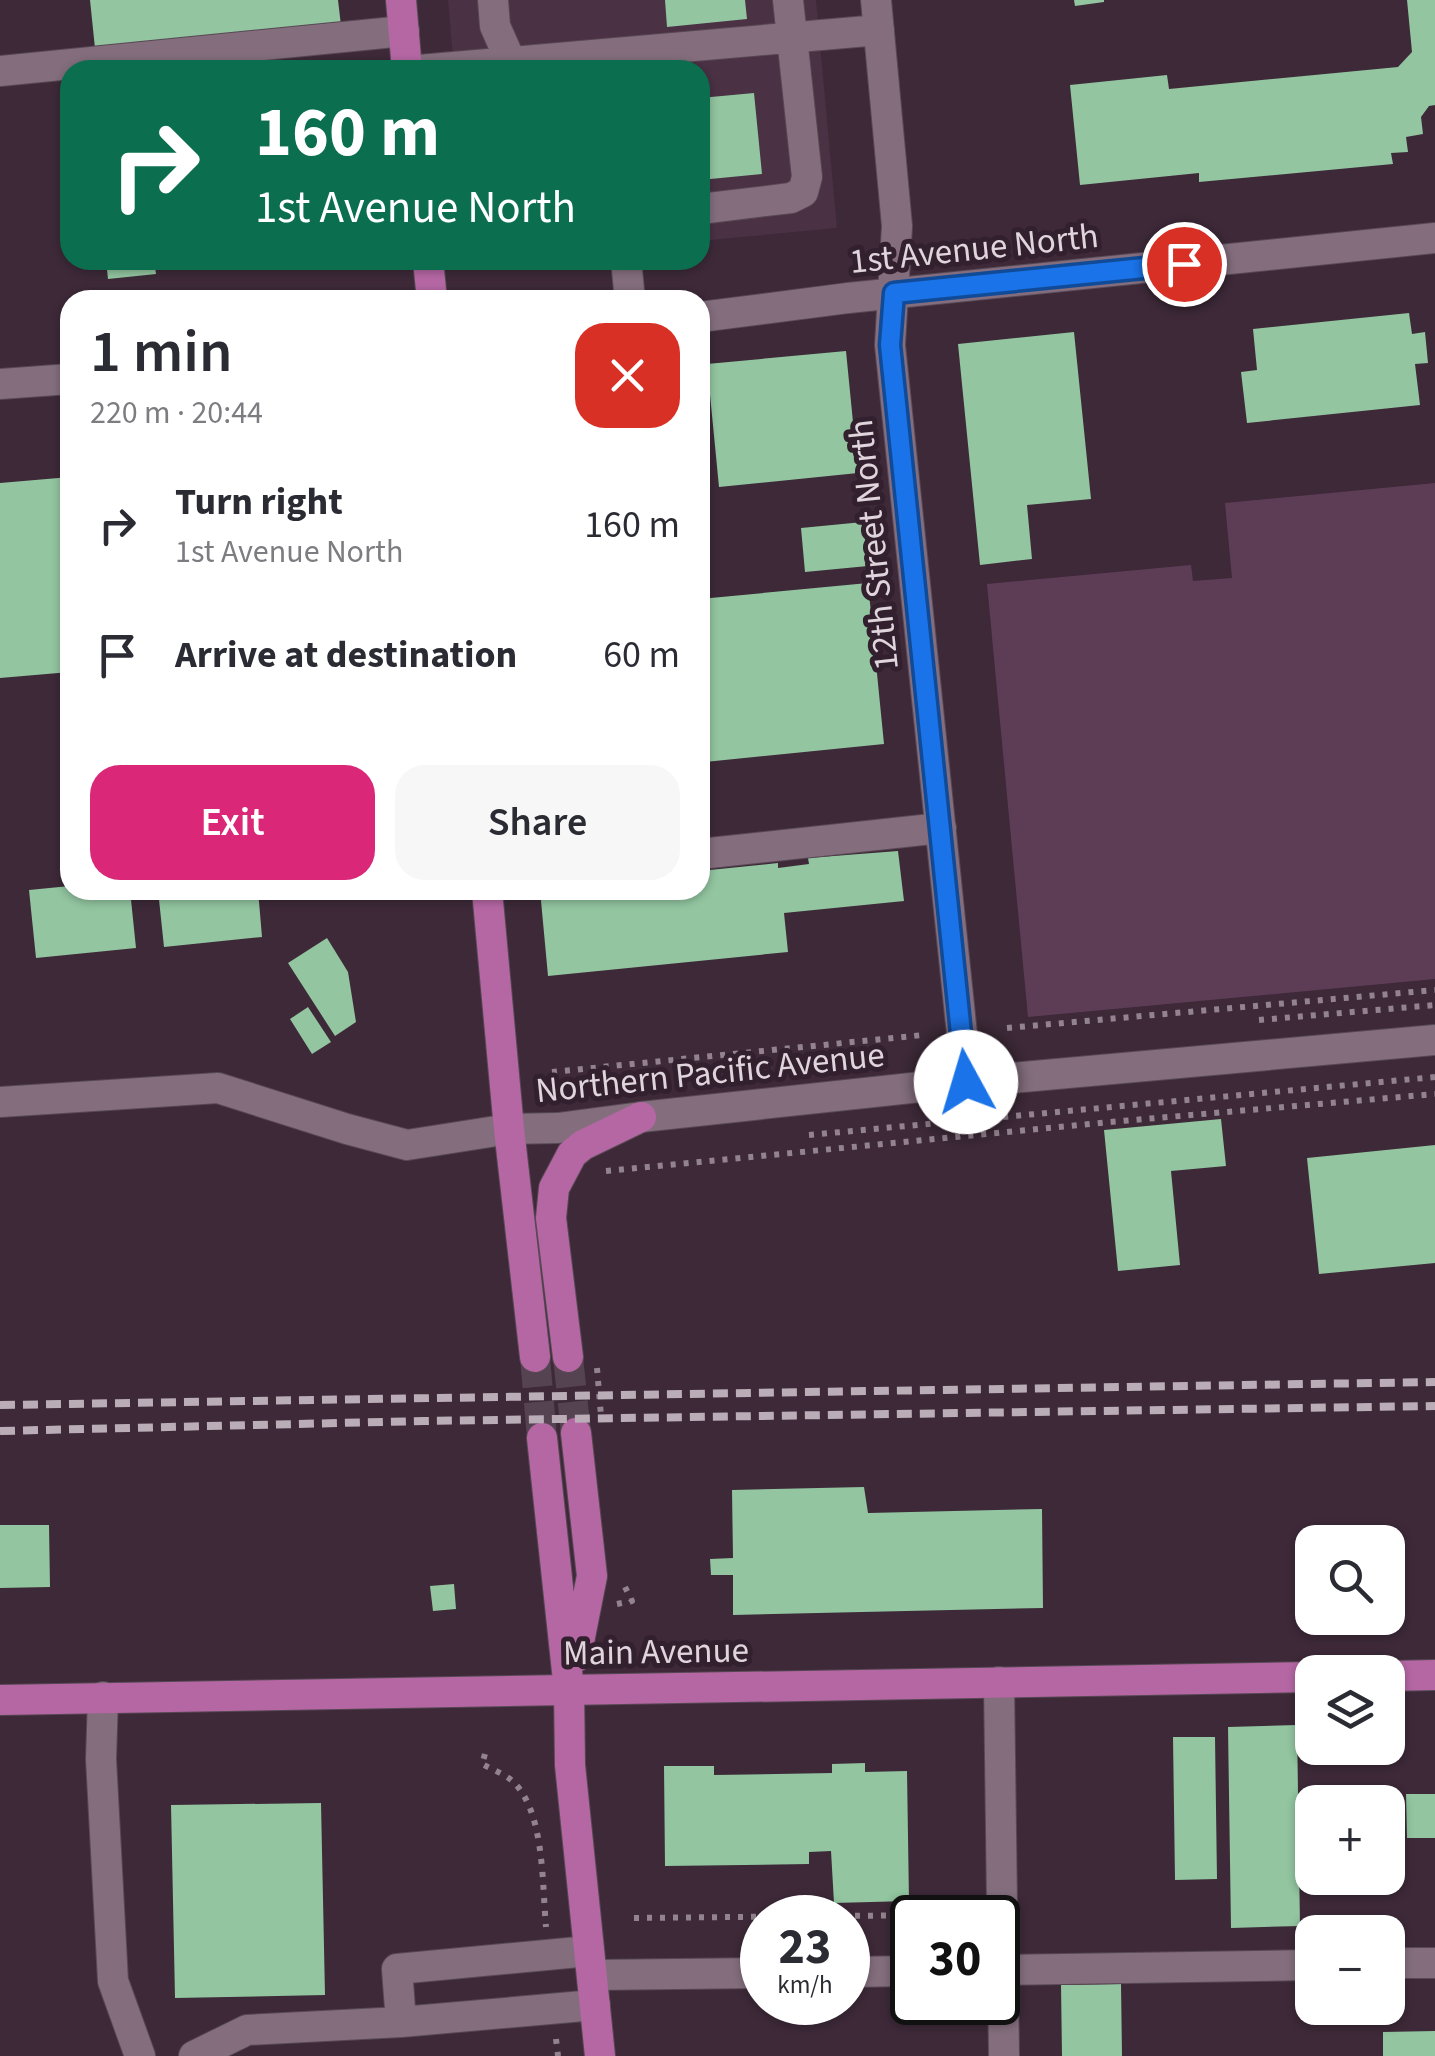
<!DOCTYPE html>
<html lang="en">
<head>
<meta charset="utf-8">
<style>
  body { margin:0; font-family:"Source Sans 3",sans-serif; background:#f7f7f7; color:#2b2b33; height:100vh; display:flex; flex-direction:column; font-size:38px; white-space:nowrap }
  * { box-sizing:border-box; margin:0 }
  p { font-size:32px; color:#7c7c81 }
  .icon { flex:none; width:55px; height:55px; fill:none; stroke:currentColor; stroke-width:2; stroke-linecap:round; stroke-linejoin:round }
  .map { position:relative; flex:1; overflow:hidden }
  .side { position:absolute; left:60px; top:290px; width:650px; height:610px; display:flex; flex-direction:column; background:#fff; border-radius:30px; box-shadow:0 2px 8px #0004 }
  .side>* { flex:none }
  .top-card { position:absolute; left:60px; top:60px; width:650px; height:210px; border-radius:30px; box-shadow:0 2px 8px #0004; background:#0b6e4f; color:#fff; overflow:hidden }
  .controls { position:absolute; left:1295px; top:1525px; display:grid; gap:20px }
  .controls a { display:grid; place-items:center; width:110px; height:110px; border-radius:20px; background:#fff; box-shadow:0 2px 8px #0004; font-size:50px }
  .speed { position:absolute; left:740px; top:1895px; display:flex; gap:20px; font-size:50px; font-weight:700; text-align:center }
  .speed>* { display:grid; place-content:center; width:130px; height:130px; border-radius:50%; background:#fff; box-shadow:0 2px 8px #0004; line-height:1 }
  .speed small { font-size:25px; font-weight:400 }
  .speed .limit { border:5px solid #111; border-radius:15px; background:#fff; color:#111 }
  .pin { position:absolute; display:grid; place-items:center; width:85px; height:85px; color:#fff; margin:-42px; border:5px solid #fff; border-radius:50%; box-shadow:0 2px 10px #0007 }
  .me { position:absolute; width:110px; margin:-55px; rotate:354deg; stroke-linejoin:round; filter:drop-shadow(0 0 8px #0008) }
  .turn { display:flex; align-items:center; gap:35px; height:210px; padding:0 30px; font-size:45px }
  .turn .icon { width:130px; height:130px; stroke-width:2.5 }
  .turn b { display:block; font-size:70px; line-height:85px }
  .round { display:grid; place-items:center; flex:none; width:105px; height:105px; border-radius:30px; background:#f7f7f7 }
  .head { display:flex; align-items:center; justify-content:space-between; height:170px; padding:0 30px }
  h1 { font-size:60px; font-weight:600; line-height:75px }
  .button { display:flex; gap:20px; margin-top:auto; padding:20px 30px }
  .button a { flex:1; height:115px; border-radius:30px; background:#db2777; color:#fff; font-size:40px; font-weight:600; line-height:115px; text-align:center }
  .button a+a { background:#f7f7f7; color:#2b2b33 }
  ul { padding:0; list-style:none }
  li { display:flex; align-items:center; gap:30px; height:130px; padding:0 30px }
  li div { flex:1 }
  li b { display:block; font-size:38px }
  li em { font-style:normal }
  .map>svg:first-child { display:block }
  .built { fill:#4a3144 }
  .green { fill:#5d3d55 }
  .building { fill:#92c5a0 }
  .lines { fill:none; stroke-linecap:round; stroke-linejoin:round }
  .major-tunnel { stroke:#554351; stroke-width:30; stroke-dasharray:30 15; stroke-linecap:butt }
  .minor-casing { stroke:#584854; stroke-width:32 }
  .major-casing { stroke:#584854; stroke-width:32 }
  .path { stroke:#93838f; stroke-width:6; stroke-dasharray:5 8; stroke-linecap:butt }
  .minor { stroke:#846e7e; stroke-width:30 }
  .major { stroke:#b567a4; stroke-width:30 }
  .rail { stroke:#baadb7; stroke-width:8; stroke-dasharray:15 8; stroke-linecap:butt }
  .route-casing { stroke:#114b97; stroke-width:25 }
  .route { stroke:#1a73e8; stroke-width:18 }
  .labels { text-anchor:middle; stroke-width:10; stroke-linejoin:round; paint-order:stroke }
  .street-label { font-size:35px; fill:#e0d4dd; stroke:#32202e }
</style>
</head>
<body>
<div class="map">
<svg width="1435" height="2056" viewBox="0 0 1435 2056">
  <rect width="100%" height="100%" fill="#3d2938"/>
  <!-- built -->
  <path class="built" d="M 448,0 L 816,0 L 837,228 L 700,241 L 700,70 L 454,70 Z"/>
  <!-- green -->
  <path class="green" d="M 1435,483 L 1435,979 L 1028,1017 L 987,584 L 1191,565 L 1193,581 L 1232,578 L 1225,503 Z"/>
  <!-- building -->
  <path class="building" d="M 90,0 L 338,0 L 342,34 L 96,58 Z
    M 665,0 L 745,0 L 747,19 L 667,27 Z
    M 1074,0 L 1104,0 L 1104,2 L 1075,6 Z
    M 1407,0 L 1435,0 L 1435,105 L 1429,106 L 1421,117 L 1423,134 L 1406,137 L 1408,152 L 1391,153 L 1393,164 L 1199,182 L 1199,173 L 1080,185 L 1070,85 L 1167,75 L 1169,89 L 1398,67 L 1412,52 Z
    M 279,65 L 279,70 L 254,70 L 254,67 Z
    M 754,93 L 762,174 L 700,180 L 700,98 Z
    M 106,260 L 154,260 L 156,274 L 108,279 Z
    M 1409,313 L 1412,334 L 1425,332 L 1428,363 L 1415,364 L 1420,405 L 1247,423 L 1241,372 L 1257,370 L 1253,329 Z
    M 1074,332 L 1091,499 L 1027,505 L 1032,559 L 980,565 L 958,344 Z
    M 846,351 L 858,473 L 719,487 L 707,364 Z
    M 70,477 L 70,672 L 0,678 L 0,483 Z
    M 863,522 L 868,566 L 805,572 L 801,528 Z
    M 868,583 L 884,744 L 705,762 L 700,711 L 700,599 Z
    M 898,851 L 904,901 L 784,913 L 788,952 L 548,976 L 540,890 L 700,890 L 700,871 L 778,863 L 778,868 L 809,864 L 808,858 Z
    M 70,886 L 70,890 L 130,890 L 136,948 L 36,958 L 29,890 Z
    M 158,890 L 258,890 L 262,937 L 164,947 Z
    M 327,938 L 348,972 L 356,1022 L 335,1036 L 288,963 Z
    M 308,1007 L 331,1042 L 312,1054 L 290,1019 Z
    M 1221,1119 L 1226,1166 L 1171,1171 L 1180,1265 L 1118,1271 L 1104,1130 Z
    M 1435,1145 L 1435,1263 L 1319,1274 L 1307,1158 Z
    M 864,1487 L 868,1513 L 1042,1509 L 1043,1608 L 733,1615 L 733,1575 L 711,1575 L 710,1559 L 733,1558 L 732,1490 Z
    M 0,1525 L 49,1525 L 50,1587 L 0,1588 Z
    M 454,1584 L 456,1609 L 433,1611 L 430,1586 Z
    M 1297,1725 L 1300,1926 L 1231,1928 L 1228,1727 Z
    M 1173,1737 L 1215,1737 L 1217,1879 L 1175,1880 Z
    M 865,1763 L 865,1772 L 907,1771 L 909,1901 L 834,1903 L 831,1851 L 809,1852 L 809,1864 L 665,1866 L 664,1766 L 714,1766 L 714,1775 L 832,1773 L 832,1764 Z
    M 1406,1794 L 1435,1794 L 1435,1838 L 1407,1838 Z
    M 321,1803 L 325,1995 L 175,1998 L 171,1805 Z
    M 1121,1984 L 1122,2056 L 1062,2056 L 1061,1985 Z
    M 1435,2031 L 1435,2056 L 1383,2056 L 1383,2032 Z"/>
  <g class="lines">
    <!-- major-tunnel -->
    <path class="major-tunnel" d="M 535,1357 L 542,1438
      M 568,1357 L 576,1433"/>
    <defs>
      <path id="minor" d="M 493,0 L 495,26 L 511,62
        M 876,0 L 897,226 L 890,345 L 967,1082
        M 419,70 L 879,30
        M 0,71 L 404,31
        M 700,209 L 791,198 L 803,192 L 807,177 L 788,0
        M 626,260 L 630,300
        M 700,317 L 848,298 L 1435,238
        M 0,384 L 70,379
        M 700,854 L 941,828
        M 0,1102 L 218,1088 L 347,1129 L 407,1145 L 509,1129 L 558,1128 L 641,1117 L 967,1082 L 1435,1040
        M 999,1682 L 1004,2056
        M 103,1697 L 101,1759 L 113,1981 L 140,2056
        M 1388,1963 L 1435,1963
        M 998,1970 L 1312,1965
        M 848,1972 L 912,1971
        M 592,1975 L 762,1973
        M 401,2022 L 397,1969 L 589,1951
        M 194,2056 L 247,2030 L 401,2022 L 595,2005"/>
      <path id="major" d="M 401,0 L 407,70
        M 428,260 L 432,300
        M 487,890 L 509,1129 L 535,1357
        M 568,1357 L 551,1218 L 554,1188 L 572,1154 L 583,1145 L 641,1117
        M 542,1438 L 569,1690 L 570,1765 L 600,2056
        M 576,1657 L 592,1576 L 576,1433
        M 1388,1676 L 1435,1675
        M 0,1700 L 1312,1677"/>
    </defs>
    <!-- minor casing -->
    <use href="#minor" class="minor-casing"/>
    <!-- major casing -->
    <use href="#major" class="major-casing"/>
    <!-- path -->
    <path class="path" d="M 1259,1020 L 1435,1005
      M 1007,1028 L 1435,990
      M 552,1072 L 923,1035
      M 600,1088 L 630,1078 L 847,1057 L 865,1059
      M 809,1135 L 1435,1077
      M 606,1171 L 1110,1122 L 1435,1094
      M 597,1368 L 601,1416
      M 617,1604 L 632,1601 L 625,1587
      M 485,1754 L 482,1764 C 491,1769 502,1773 510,1779 C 545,1807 542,1884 546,1927
      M 634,1918 L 937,1915
      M 556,2039 L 558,2056"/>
    <!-- minor -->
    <use href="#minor" class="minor"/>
    <!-- major -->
    <use href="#major" class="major"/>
    <!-- rail -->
    <path class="rail" d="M 0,1405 L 1435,1382
      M 0,1431 L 424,1421 L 1435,1406"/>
  </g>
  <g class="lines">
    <defs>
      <path id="route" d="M 966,1082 L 890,345 L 894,293 L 1184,264"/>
    </defs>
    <!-- route casing -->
    <use href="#route" class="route-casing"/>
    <!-- route -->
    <use href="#route" class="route"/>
  </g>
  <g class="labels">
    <!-- street labels -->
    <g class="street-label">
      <text transform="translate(974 248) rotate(-6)" y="12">1st Avenue North</text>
      <text transform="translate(873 545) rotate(-96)" y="12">12th Street North</text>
      <text transform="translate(710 1072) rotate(-6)" y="12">Northern Pacific Avenue</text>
      <text transform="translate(656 1651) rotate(-1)" y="12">Main Avenue</text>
    </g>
  </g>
</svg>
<div class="controls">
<a><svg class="icon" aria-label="search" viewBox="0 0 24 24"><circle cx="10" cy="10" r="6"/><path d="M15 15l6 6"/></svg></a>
<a><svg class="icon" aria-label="layers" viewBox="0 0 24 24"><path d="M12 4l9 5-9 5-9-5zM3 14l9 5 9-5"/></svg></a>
<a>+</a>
<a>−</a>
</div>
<div class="speed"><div>23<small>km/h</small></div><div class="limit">30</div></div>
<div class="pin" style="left:1184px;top:264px;background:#d93025"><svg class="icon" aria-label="arrive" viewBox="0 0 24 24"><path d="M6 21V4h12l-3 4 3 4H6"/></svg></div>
<svg class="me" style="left:966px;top:1082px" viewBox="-20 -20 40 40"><circle r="19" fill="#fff"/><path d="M0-13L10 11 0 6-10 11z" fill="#1a73e8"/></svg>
<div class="top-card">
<div class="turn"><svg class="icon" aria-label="right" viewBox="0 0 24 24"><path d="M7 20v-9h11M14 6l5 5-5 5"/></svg><div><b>160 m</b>1st Avenue North</div></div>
</div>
<section class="side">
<div class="head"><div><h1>1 min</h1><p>220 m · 20:44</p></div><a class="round" style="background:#d93025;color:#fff"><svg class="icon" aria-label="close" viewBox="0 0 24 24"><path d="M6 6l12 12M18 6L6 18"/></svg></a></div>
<ul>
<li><svg class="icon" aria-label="right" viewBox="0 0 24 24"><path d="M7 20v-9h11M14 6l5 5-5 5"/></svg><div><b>Turn right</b><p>1st Avenue North</p></div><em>160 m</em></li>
<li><svg class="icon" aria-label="arrive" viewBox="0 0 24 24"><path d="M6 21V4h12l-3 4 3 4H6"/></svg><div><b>Arrive at destination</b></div><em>60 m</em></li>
</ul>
<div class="button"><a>Exit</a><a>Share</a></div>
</section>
</div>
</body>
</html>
